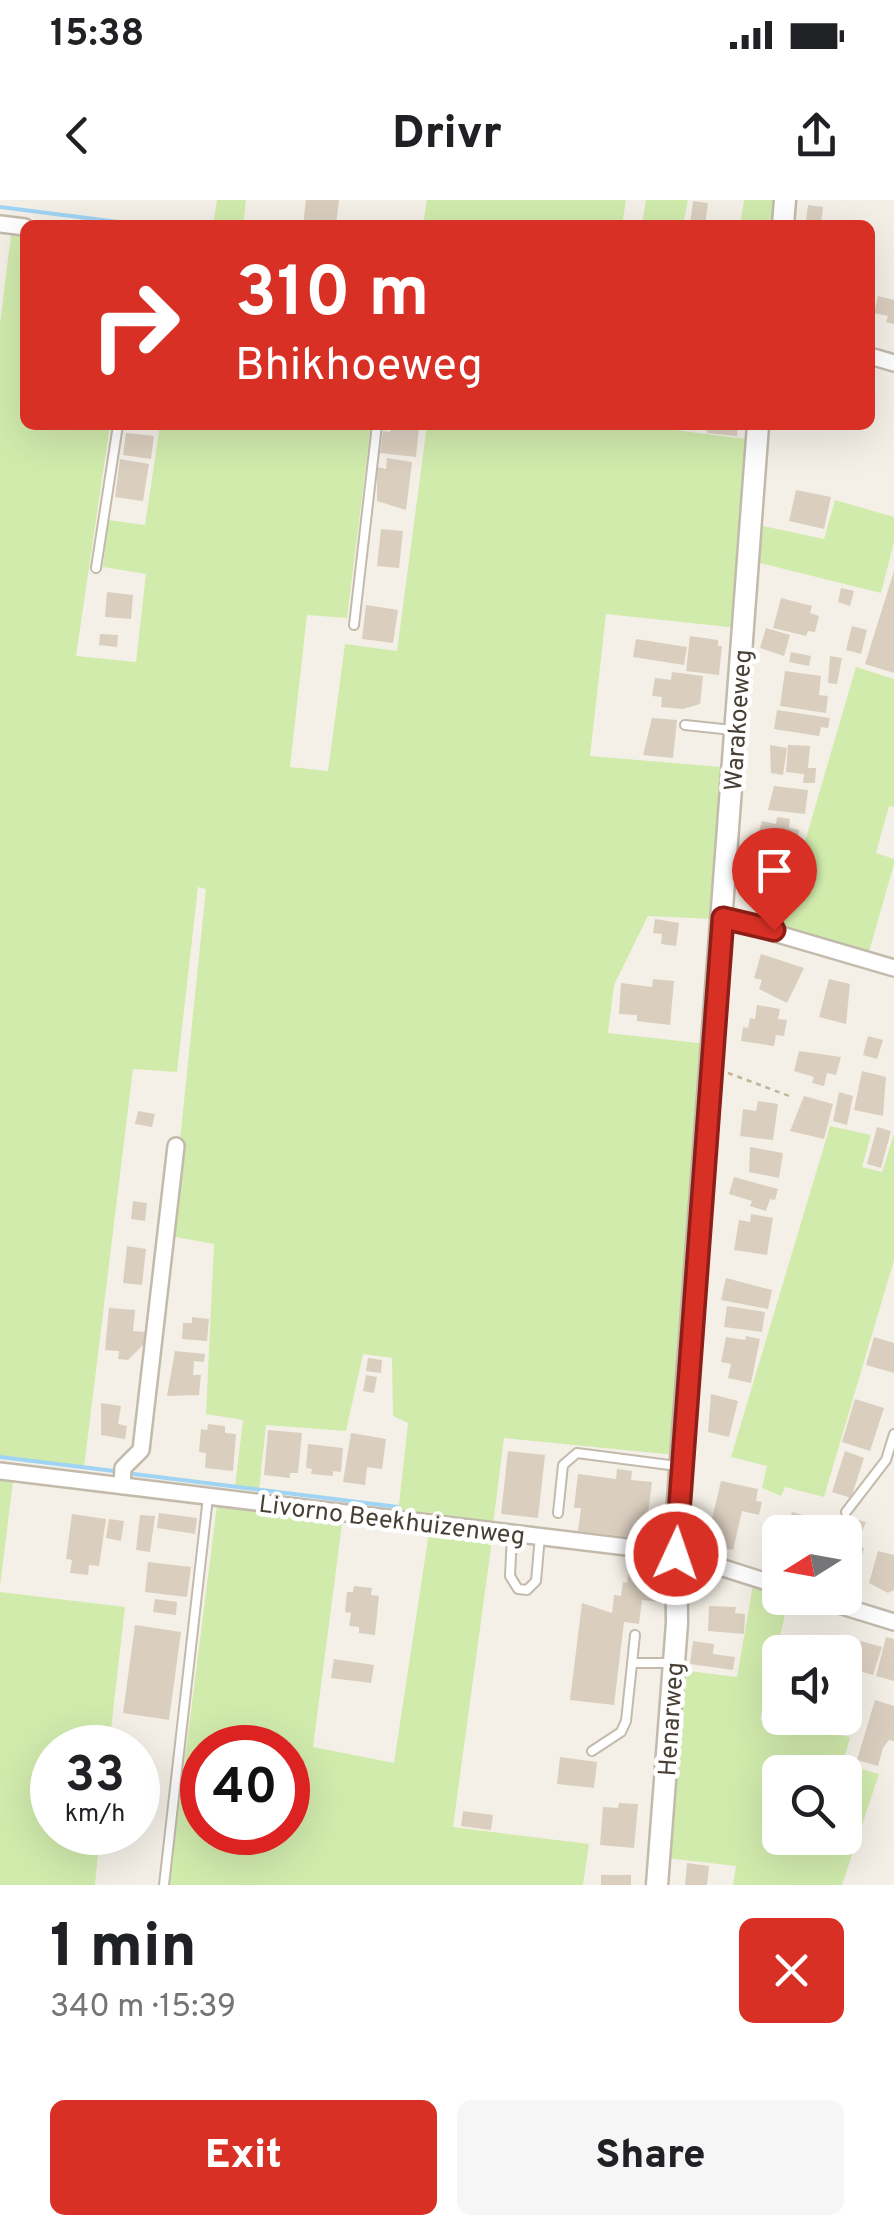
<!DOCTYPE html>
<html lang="en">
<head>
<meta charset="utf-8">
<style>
  body { margin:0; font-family:Overpass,sans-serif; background:#f6f6f6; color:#202124; height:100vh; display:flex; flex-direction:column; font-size:38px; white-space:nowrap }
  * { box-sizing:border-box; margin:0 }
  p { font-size:32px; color:#757577 }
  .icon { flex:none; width:55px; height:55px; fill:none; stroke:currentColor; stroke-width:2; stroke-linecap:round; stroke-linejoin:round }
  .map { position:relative; height:1685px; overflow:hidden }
  .panel { display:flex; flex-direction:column; background:#fff; flex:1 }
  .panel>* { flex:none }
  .top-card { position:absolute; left:20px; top:20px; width:855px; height:210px; border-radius:15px; box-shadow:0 10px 40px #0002; background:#d93025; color:#fff; overflow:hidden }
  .needle { width:65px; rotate:259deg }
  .controls { position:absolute; left:762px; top:1315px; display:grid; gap:20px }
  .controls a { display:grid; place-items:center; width:100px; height:100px; border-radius:15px; background:#fff; box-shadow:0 10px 40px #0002; font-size:50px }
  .speed { position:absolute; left:30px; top:1525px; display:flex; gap:20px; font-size:50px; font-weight:700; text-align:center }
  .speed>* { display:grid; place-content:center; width:130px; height:130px; border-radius:50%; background:#fff; box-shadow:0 10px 40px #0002; line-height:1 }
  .speed small { font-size:25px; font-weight:400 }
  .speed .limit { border:15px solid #d22; background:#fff; color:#111 }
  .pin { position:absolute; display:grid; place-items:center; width:85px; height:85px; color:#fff; margin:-102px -42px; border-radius:50% 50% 50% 0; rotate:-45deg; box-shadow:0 0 10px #0007 }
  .pin .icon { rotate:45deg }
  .me { position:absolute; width:110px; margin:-55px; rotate:3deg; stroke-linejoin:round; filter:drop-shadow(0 0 8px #0008) }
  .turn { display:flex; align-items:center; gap:35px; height:210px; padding:0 50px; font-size:45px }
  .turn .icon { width:130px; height:130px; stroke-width:2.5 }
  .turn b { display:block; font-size:70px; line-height:85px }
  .round { display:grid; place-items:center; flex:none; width:105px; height:105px; border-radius:15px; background:#f6f6f6 }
  .summary { display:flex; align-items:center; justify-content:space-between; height:170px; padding:0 50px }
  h1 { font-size:60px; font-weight:800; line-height:75px }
  .cta { display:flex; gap:20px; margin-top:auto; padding:20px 50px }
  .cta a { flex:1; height:115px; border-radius:15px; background:#d93025; color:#fff; font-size:40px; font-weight:800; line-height:115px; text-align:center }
  .cta a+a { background:#f6f6f6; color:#202124 }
  .status { display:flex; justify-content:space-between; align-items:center; height:70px; padding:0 50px; background:#fff; direction:ltr }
  .status svg { height:28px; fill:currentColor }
  header { display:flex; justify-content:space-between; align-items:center; height:130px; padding:0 50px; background:#fff; font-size:45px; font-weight:800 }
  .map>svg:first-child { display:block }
  .green { fill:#d1ebad; fill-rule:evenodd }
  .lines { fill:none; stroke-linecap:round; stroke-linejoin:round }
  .stream { stroke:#a0d4f4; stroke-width:4 }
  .building { fill:#dacebf }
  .service-casing { stroke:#c3baac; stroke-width:12 }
  .minor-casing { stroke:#c3baac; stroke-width:20 }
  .tertiary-casing { stroke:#c3baac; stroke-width:25 }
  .path { stroke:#c3b399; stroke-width:2.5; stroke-dasharray:5 5; stroke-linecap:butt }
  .service { stroke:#fff; stroke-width:8 }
  .minor { stroke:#fff; stroke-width:15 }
  .tertiary { stroke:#fff; stroke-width:20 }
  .route-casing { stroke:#8d1f18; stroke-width:25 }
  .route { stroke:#d93025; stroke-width:18 }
  .labels { text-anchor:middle; stroke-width:9; stroke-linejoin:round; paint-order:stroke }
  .street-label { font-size:25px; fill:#484035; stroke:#fff }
</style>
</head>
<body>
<div class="status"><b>15:38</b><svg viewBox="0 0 49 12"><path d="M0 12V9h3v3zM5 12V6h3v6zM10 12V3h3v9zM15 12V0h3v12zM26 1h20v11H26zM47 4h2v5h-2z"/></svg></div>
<header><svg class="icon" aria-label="back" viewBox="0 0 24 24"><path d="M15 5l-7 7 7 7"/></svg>Drivr<svg class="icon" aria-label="share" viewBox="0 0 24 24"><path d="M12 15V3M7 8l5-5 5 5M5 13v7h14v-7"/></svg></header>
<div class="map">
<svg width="894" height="1685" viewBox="0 0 894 1685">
  <rect width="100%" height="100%" fill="#f4f0e7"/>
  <!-- green -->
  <path class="green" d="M 217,0 L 246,0 L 243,25 L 213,25 Z
    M 427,0 L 626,0 L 622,25 L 423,25 Z
    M 646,0 L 688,0 L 683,25 L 642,25 Z
    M 744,0 L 779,0 L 777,25 L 740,25 Z
    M 11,35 L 25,36 L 25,225 L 110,225 L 76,456 L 136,462 L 146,374 L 103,367 L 108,320 L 145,325 L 160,225 L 371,225 L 347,418 L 307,415 L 290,567 L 328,571 L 345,444 L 397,451 L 427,225 L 636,225 L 753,240 L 738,428 L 606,414 L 590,556 L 722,567 L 713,719 L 648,716 L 614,785 L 608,833 L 707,844 L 675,1255 L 504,1238 L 493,1325 L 398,1314 L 408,1223 L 393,1216 L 392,1158 L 363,1154 L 346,1231 L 266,1225 L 259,1290 L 235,1287 L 243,1220 L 206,1214 L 214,1044 L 170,1036 L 206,689 L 198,687 L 177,872 L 133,869 L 84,1268 L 0,1257 L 0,124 Z
    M 835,300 L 894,317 L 894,342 L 881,393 L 756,362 L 758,325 L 824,339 Z
    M 856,467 L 894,479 L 894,607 L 889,606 L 876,653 L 894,659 L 894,664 L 869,752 L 780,727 Z
    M 830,926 L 871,935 L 862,967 L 882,972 L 894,934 L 894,1060 L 824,1297 L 785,1287 L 781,1296 L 762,1288 L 767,1266 L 731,1257 Z
    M 0,1279 L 13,1281 L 0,1386 Z
    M 217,1305 L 342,1324 L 313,1547 L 394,1563 L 429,1332 L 492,1340 L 453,1627 L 589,1644 L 583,1685 L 169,1685 ZM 202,1548 L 288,1548 L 288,1632 L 202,1632 Z
    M 753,1385 L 789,1398 L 760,1520 L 850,1537 L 843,1564 L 879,1574 L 842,1685 L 733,1685 L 736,1666 L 666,1658 L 681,1470 L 737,1477 ZM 780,1572 L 845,1572 L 845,1638 L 780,1638 Z
    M 0,1392 L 125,1407 L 109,1547 L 52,1548 L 52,1632 L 100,1633 L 95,1685 L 0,1685 Z"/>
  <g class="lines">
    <!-- stream -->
    <path class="stream" d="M 0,7 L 142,25
      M 0,1257 L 114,1271
      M 134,1274 L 398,1307"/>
  </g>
  <!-- building -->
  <path class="building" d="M 306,0 L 339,0 L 336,25 L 303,25 Z
    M 693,1 L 708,3 L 705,25 L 690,25 Z
    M 808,5 L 823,7 L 821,23 L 806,21 Z
    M 878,96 L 894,100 L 894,124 L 886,122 L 888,116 L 874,113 Z
    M 391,225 L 419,228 L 416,257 L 380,253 L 383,231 L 390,232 Z
    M 707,225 L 738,225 L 737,236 L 707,233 Z
    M 126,233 L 154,236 L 151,259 L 123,255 Z
    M 387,258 L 412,262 L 406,310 L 377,301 L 377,267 L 386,269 Z
    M 120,259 L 149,264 L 143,301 L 115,297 Z
    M 796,290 L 831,297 L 824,329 L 789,321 Z
    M 381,329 L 403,331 L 399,368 L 377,366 Z
    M 894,371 L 894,473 L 865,464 Z
    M 841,388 L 854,391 L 850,406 L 838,402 Z
    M 107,392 L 133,395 L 131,419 L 105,417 Z
    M 781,398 L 812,406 L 810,413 L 819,416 L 815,432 L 808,431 L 806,436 L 773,428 Z
    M 366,405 L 398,410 L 393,443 L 362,439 Z
    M 852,426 L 867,430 L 861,454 L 846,450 Z
    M 766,428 L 790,435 L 784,456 L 760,448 Z
    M 100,434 L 118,435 L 117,447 L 99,445 Z
    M 690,436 L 718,440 L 718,446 L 722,446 L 719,475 L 686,471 Z
    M 636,439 L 687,447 L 684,465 L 633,457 Z
    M 791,452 L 811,456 L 809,466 L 789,462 Z
    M 830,456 L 842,458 L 837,484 L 828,483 Z
    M 785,471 L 821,476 L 819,495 L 828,496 L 826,513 L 780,506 Z
    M 672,472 L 703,476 L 700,504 L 683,509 L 661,507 L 662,497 L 652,496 L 655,478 L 671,480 Z
    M 777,510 L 830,518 L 828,528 L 821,527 L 819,536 L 774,529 Z
    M 652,518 L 677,520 L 673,558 L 643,555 Z
    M 770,545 L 787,548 L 783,575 L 771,573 Z
    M 788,545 L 810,546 L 808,568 L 816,568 L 815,583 L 803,583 L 804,574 L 786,572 Z
    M 774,586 L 808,590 L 805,614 L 768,610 Z
    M 777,617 L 790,619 L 789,628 L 799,630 L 793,665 L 780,663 L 782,655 L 752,655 L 762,621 L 776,624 Z
    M 753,677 L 782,681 L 778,707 L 748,702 Z
    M 655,719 L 679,723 L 676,746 L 661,744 L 662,734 L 653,733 Z
    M 761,754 L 804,768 L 787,803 L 759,789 L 762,780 L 754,778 Z
    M 653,779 L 674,781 L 670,825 L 637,821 L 637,815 L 619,814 L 621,783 L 652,787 Z
    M 829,779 L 850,784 L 846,824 L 819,817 Z
    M 757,805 L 780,809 L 778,819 L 787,820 L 784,836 L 776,835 L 774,846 L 741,841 L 743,827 L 748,828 L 750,818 L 755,819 Z
    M 868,836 L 883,840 L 877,859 L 863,855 Z
    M 799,851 L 841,857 L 836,875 L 827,873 L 824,886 L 812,883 L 814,877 L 794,871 Z
    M 862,871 L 886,877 L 883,916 L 854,910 Z
    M 839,892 L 853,896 L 847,925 L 833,921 Z
    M 804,896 L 833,904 L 824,939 L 790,931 Z
    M 758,901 L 778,904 L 773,940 L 740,936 L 743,909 L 756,911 Z
    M 138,911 L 155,914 L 152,927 L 135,924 Z
    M 877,927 L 891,931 L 881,968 L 867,964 Z
    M 750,947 L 783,953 L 779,978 L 749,972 Z
    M 734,977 L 778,989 L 775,1000 L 770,999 L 766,1011 L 750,1006 L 752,1001 L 729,994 Z
    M 133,1001 L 147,1003 L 145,1021 L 131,1019 Z
    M 751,1014 L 773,1018 L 767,1055 L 734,1050 L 739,1020 L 750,1022 Z
    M 127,1046 L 146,1049 L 142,1085 L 123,1083 Z
    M 726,1078 L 772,1090 L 768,1109 L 721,1100 Z
    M 727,1106 L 765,1112 L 762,1132 L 724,1127 Z
    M 109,1108 L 135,1110 L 133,1131 L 145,1132 L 144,1144 L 128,1160 L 118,1159 L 119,1151 L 105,1150 Z
    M 192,1117 L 209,1119 L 207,1141 L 182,1139 L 183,1123 L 192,1123 Z
    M 746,1136 L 760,1139 L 751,1183 L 728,1178 L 731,1164 L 721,1162 L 726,1137 L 745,1140 Z
    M 874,1137 L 894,1143 L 894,1173 L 866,1165 Z
    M 175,1151 L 205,1154 L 204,1162 L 194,1161 L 193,1175 L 201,1175 L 199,1195 L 167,1196 Z
    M 368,1158 L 382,1160 L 381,1173 L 366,1171 Z
    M 366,1175 L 377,1177 L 374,1193 L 363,1191 Z
    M 711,1194 L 738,1201 L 729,1237 L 708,1232 Z
    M 855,1199 L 884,1208 L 870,1251 L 842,1242 Z
    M 101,1203 L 121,1206 L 118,1224 L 127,1226 L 125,1239 L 101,1235 Z
    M 208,1224 L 225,1226 L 225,1233 L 236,1234 L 233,1271 L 205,1268 L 206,1253 L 199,1252 L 201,1229 L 207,1230 Z
    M 268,1230 L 302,1233 L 298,1273 L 290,1273 L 290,1278 L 264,1275 Z
    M 351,1233 L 386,1239 L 382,1269 L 367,1267 L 365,1285 L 343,1282 Z
    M 308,1244 L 343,1248 L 341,1272 L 333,1271 L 333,1276 L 311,1274 L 312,1269 L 306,1268 Z
    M 508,1251 L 545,1255 L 538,1318 L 501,1314 Z
    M 845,1251 L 864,1258 L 851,1298 L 832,1292 Z
    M 617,1269 L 632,1271 L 631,1280 L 652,1282 L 645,1339 L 578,1331 L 581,1308 L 574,1308 L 578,1274 L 616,1279 Z
    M 721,1281 L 758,1289 L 756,1301 L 762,1302 L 759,1315 L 742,1311 L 733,1350 L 706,1344 Z
    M 792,1312 L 810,1317 L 806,1332 L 786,1332 Z
    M 159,1313 L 197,1318 L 195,1334 L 157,1328 Z
    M 72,1314 L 106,1319 L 99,1366 L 89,1365 L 88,1375 L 70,1373 L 72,1360 L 66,1359 Z
    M 140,1315 L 155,1316 L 150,1352 L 136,1350 Z
    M 844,1317 L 866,1322 L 856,1346 L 864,1348 L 853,1391 L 845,1389 L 845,1332 L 821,1332 L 824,1321 L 842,1326 Z
    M 109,1319 L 124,1321 L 121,1341 L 106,1338 Z
    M 878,1351 L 894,1355 L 894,1390 L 888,1393 L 869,1383 Z
    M 148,1362 L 191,1367 L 187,1397 L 145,1392 Z
    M 630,1366 L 665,1370 L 661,1402 L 642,1400 L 639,1424 L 624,1422 L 614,1505 L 570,1500 L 582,1403 L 612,1413 L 614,1395 L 621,1396 L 623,1382 L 627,1383 Z
    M 354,1386 L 372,1388 L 371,1395 L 379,1396 L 375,1435 L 359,1433 L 359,1427 L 349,1426 L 351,1413 L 345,1412 L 347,1392 L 353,1392 Z
    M 155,1399 L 177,1402 L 176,1415 L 153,1412 Z
    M 709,1406 L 736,1407 L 735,1413 L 745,1414 L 744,1434 L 708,1431 Z
    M 135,1425 L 181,1432 L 169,1520 L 123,1513 Z
    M 886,1437 L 894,1439 L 894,1481 L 876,1476 Z
    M 693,1441 L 714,1444 L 713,1454 L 735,1457 L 733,1470 L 690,1464 Z
    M 861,1441 L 882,1447 L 873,1475 L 852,1469 Z
    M 334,1459 L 374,1465 L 371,1483 L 331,1478 Z
    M 875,1500 L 894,1506 L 894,1541 L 889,1540 L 883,1548 L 878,1566 L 857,1560 Z
    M 560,1557 L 597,1562 L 594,1588 L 557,1584 Z
    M 619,1603 L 638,1604 L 634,1648 L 600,1645 L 603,1607 L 618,1608 Z
    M 463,1611 L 493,1615 L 491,1630 L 461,1626 Z
    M 687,1663 L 709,1666 L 707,1685 L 685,1685 Z
    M 601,1675 L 631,1675 L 631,1685 L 601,1685 Z"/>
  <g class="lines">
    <defs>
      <path id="service" d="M 96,368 L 118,225
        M 354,425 L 377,225
        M 685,525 L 732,530
        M 846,1312 L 886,1260 L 894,1234
        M 558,1313 L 563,1265 L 577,1253 L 677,1266
        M 512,1334 L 510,1376 L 518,1389 L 527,1390 L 536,1381 L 540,1336
        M 634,1463 L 674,1463
        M 592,1551 L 621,1532 L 626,1521 L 635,1435
        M 164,1685 L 208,1297"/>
      <path id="minor" d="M 0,24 L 25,27
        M 870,156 L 894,163
        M 723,718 L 894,768
        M 0,1271 L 676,1353 L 780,1386
        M 122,1286 L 123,1268 L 141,1250 L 176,946
        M 816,1398 L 894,1422"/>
      <path id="tertiary" d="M 783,25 L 785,0
        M 657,1685 L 677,1423 L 676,1326 L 758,225"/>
    </defs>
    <!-- service casing -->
    <use href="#service" class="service-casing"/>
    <!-- minor casing -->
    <use href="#minor" class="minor-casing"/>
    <!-- tertiary casing -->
    <use href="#tertiary" class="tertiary-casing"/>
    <!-- path -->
    <path class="path" d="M 728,873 L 792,897"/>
    <!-- service -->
    <use href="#service" class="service"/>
    <!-- minor -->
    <use href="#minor" class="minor"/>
    <!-- tertiary -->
    <use href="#tertiary" class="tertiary"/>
  </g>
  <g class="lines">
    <defs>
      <path id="route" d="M 676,1354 L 723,718 L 774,730"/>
    </defs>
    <!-- route casing -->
    <use href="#route" class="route-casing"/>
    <!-- route -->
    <use href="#route" class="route"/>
  </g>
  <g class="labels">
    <!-- street labels -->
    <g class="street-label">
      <text transform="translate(737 520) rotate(-86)" y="9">Warakoeweg</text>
      <text transform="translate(392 1319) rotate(7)" y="9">Livorno Beekhuizenweg</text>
      <text transform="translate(670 1519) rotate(-86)" y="9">Henarweg</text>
    </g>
  </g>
</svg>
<div class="controls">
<a><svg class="needle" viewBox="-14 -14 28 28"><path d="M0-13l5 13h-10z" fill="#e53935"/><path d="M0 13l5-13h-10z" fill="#757577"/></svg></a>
<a><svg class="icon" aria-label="sound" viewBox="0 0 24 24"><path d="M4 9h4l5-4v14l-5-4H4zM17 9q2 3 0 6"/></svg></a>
<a><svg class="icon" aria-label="search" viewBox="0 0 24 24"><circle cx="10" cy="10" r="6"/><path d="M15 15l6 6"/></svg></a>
</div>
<div class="speed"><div>33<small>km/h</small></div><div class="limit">40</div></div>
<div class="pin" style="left:774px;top:730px;background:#d93025"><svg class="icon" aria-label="arrive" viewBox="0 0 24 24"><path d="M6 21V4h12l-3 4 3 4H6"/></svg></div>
<svg class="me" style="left:676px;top:1354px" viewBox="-20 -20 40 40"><circle r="17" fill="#d93025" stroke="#fff" stroke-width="3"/><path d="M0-11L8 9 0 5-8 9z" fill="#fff"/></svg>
<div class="top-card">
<div class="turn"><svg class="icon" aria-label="right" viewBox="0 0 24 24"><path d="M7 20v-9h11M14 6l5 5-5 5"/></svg><div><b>310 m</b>Bhikhoeweg</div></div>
</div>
</div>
<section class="panel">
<div class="summary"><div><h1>1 min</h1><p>340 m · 15:39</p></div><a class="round" style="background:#d93025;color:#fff"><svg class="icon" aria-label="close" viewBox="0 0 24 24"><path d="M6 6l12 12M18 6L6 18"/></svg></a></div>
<div class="cta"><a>Exit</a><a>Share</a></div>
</section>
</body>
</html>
